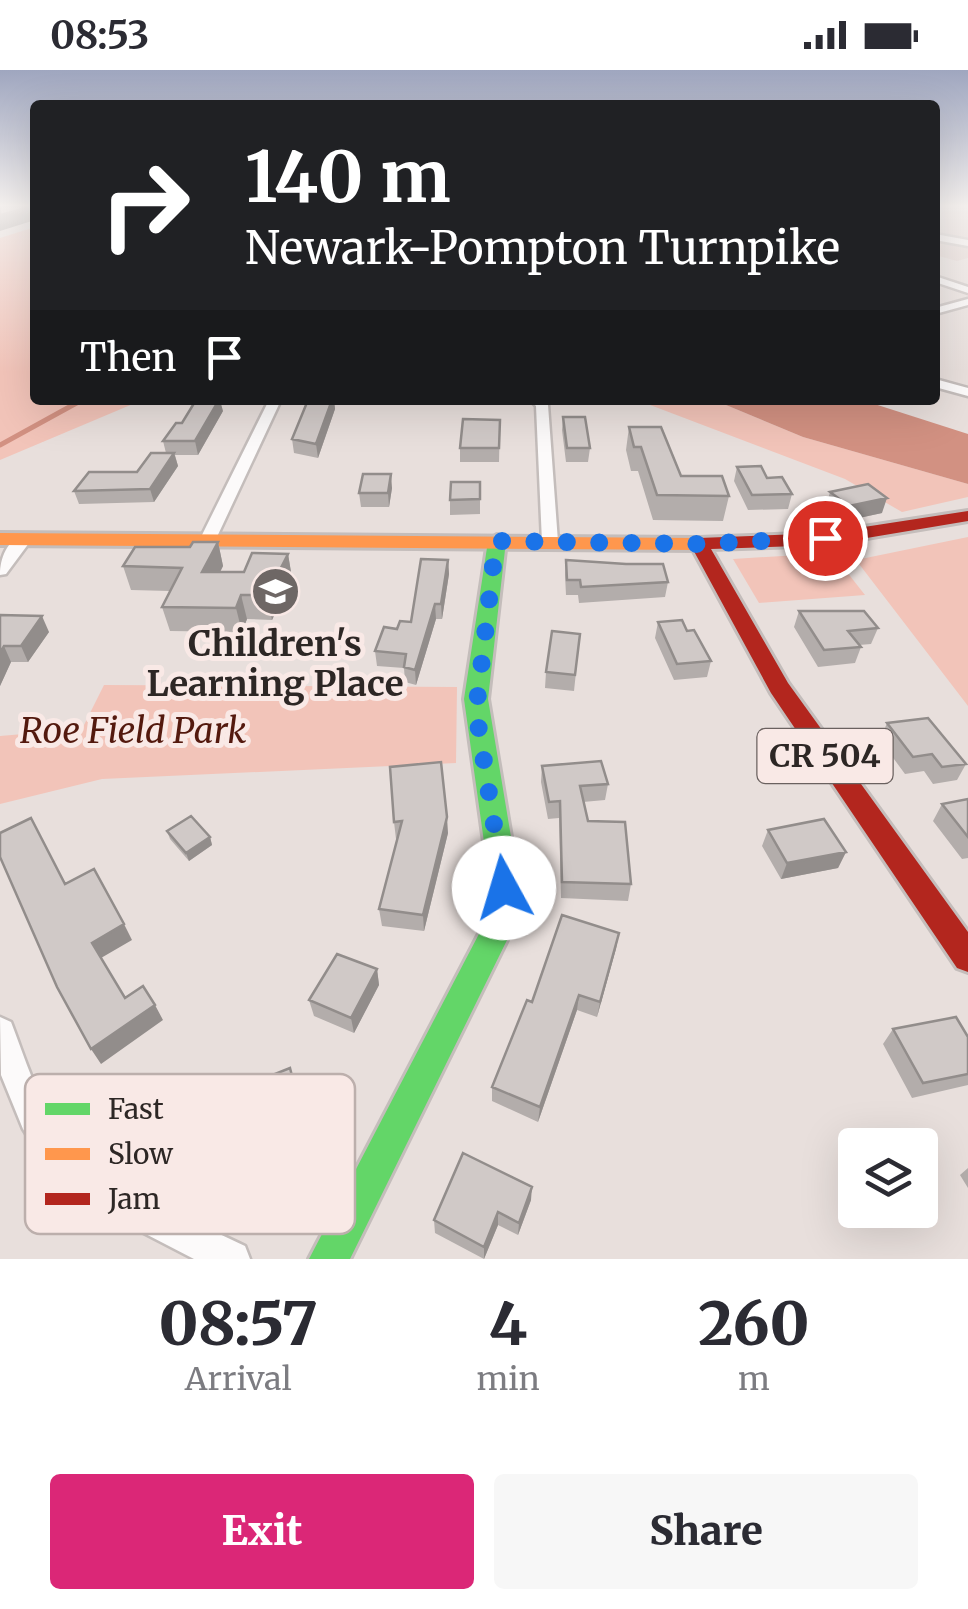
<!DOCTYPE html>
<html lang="en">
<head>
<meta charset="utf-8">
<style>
  body { margin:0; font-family:Merriweather,serif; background:#f7f7f7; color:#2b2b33; height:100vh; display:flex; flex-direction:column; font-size:38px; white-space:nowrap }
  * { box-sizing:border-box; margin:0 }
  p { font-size:32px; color:#7c7c81 }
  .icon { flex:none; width:55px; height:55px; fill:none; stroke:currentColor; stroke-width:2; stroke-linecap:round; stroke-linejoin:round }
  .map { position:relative; height:1189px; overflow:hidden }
  .drawer { display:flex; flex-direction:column; background:#fff; flex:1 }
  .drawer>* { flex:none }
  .top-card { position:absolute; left:30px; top:30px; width:910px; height:305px; border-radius:10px; box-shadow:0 10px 40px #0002; background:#202124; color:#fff; overflow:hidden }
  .fabs { position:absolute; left:838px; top:1058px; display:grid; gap:20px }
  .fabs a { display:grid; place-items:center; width:100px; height:100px; border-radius:10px; background:#fff; box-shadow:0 10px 40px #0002; font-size:50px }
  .pin { position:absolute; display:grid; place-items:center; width:85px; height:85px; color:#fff; margin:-42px; border:5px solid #fff; border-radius:50%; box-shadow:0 2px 10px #0007 }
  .me { position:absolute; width:110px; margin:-55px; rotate:354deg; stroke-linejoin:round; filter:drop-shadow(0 0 8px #0008) }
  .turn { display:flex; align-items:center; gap:35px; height:210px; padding:0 50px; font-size:45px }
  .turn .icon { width:130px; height:130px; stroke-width:2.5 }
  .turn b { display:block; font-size:70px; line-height:85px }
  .then { display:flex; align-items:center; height:95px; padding:0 50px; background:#0003; gap:20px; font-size:38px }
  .eta { display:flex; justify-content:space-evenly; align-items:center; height:170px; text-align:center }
  .eta b { font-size:60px; font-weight:800; line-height:70px }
  .cta { display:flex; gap:20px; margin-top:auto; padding:20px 50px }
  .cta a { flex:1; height:115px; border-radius:10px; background:#db2777; color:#fff; font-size:40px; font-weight:800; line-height:115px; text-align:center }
  .cta a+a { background:#f7f7f7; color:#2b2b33 }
  .status { display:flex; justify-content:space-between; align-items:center; height:70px; padding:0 50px; background:#fff; direction:ltr }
  .status svg { height:28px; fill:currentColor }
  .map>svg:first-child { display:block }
  .built { fill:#e0cfcb }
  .green { fill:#f2c4b9 }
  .water { fill:#d29182 }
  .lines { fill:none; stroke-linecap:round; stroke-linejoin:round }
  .stream { stroke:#d29182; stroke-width:5 }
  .street-casing { stroke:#c4bdbb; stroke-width:5 }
  .fast-casing { stroke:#c4bdbb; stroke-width:6 }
  .slow-casing { stroke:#c4bdbb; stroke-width:6 }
  .jam-casing { stroke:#c4bdbb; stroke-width:6 }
  .path { stroke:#c3c0c0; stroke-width:2.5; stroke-dasharray:1 4; stroke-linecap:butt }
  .street { fill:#fcfafa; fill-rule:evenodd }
  .fast { fill:#63d668; fill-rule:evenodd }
  .slow { fill:#ff974d; fill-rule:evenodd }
  .jam { fill:#b3261e; fill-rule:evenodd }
  .wall { fill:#b3adab }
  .shaded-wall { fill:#928d8b }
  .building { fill:#d0c9c7; stroke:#928d8b; stroke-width:2.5 }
  .route { stroke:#1a73e8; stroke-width:18; stroke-dasharray:0 32.4 }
  .labels { text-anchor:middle; stroke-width:10; stroke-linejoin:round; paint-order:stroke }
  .shield { fill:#f9e9e6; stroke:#6a615f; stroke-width:2.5 }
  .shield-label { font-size:32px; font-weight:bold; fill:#2d2725 }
  .poi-label { font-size:35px; font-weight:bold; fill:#2d2725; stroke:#f9e9e6 }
  .park-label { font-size:35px; font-style:italic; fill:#53190e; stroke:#f9e9e6 }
  .key { fill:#f9e9e6; stroke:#bcafac; stroke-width:2.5 }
  .key-label { font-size:28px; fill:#2d2725 }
</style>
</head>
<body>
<div class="status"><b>08:53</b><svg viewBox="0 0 49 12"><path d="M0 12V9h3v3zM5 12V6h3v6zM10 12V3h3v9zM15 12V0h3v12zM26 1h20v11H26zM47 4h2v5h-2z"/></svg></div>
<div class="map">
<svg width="968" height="1189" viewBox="0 0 968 1189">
  <rect width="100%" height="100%" fill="#e8dfdc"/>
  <!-- built -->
  <path class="built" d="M 935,140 L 968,141 L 968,188 L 957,191 L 935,185 Z"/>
  <!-- green -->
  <path class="green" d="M 35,157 L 35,330 L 140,331 L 0,390 L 0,168 Z
    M 637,330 L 714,330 L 803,367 L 968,414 L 968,427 L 902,442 L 845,409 Z
    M 968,467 L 968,636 L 856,490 Z
    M 832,483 L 865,525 L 759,533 L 733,489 Z
    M 104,615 L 457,617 L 456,693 L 102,709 L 0,734 L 0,666 L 82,659 Z"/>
  <!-- water -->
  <path class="water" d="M 714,330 L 862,330 L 968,364 L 968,414 L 803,367 Z"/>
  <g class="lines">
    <!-- stream -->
    <path class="stream" d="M 0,375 L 82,330"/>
    <defs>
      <path id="street" d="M 935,164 L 968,170 L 968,176 L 935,170 Z
        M 935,206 L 968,217 L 968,223 L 935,212 Z
        M 968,229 L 968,235 L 935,244 L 935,238 Z
        M 935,309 L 968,318 L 968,326 L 935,317 Z
        M 269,330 L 281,330 L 216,469 L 214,473 L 202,473 L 200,469 Z
        M 530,330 L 544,330 L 548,335 L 558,472 L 550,477 L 542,472 L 536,336 Z
        M 24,464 L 32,469 L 6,504 L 0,505 C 0,488 7,470 24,464 Z
        M 0,947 L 11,952 C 22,980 31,1011 46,1037 C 87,1110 173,1141 245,1176 L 250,1189 L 194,1189 L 109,1145 L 59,1108 L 39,1085 L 23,1059 L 1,1005 Z"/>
      <path id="fast" d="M 497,465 L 506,471 L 488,629 L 513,779 L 514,833 L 510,864 L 350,1189 L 309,1189 L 480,862 L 485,779 L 464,629 L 488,471 Z"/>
      <path id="slow" d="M 0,463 L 699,468 L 708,474 L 699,480 L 0,475 Z"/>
      <path id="jam" d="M 968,441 L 968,451 L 825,475 L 711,479 L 788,613 L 968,862 L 968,902 L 957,898 L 771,623 L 690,474 L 699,468 L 825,463 Z"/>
    </defs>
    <!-- street casing -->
    <use href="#street" class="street-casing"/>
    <!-- fast casing -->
    <use href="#fast" class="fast-casing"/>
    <!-- slow casing -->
    <use href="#slow" class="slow-casing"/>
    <!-- jam casing -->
    <use href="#jam" class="jam-casing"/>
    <!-- path -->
    <path class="path" d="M 958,136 L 968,136"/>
    <!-- street -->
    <use href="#street" class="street"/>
    <!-- fast -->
    <use href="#fast" class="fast"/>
    <!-- slow -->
    <use href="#slow" class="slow"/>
    <!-- jam -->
    <use href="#jam" class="jam"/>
  </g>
  <!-- wall -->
  <path class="wall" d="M 308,330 L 334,330 L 335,339 L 318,388 L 294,383 L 292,369 Z
    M 223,341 L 198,385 L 175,385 L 178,396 L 154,432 L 79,434 L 74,421 L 137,402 L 166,383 L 163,371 L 182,353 Z
    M 563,347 L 590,378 L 588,392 L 566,392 L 562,360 Z
    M 500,350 L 499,392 L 460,392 L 460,378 Z
    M 629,357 L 681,406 L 729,426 L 723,451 L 653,450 L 638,401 L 631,401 L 626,380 Z
    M 737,397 L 767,408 L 792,424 L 788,439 L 748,440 L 734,411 Z
    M 480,412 L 480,444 L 450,445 L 450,430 Z
    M 392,418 L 389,437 L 361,437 L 359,423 Z
    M 830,422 L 882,443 L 845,451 L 826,437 Z
    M 218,472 L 223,496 L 220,502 L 244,502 L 288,484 L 292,508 L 272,550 L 247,549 L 242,562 L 170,561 L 162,537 L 170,521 L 131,520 L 123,496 L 190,477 Z
    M 448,490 L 449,504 L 442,549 L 436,549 L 416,615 L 405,612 L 404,598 L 377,596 L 375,581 L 397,559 L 411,552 Z
    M 566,490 L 668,512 L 665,527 L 579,533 L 578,525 L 566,525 L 565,505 Z
    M 799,541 L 878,558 L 871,574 L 859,575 L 861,577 L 855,593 L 818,597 L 794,557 Z
    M 0,545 L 49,562 L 28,592 L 11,592 L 0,616 Z
    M 658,552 L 687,561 L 711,591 L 707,607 L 674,610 L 655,568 Z
    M 580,564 L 574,621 L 545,618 L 546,602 Z
    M 887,653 L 966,694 L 957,710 L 933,714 L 924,701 L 905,704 L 880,670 Z
    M 542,696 L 608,714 L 605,730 L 583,732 L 588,751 L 631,814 L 628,831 L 561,828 L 559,748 L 548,749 L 541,712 Z
    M 390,697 L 448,763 L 424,861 L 382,856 L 379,839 L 397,768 L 396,769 L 394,752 Z
    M 968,729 L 968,788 L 962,789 L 933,751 L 942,734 Z
    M 768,760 L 846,782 L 838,798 L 781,809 L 762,776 Z
    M 167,761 L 210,767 L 212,775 L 189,791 L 170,769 Z
    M 619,863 L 597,947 L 577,940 L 538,1052 L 492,1031 L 492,1017 L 532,932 Z
    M 377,899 L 379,915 L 354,963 L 314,946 L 309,930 Z
    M 893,959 L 968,967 L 968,1015 L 912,1028 L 883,974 Z
    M 968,1098 L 968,1118 L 960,1105 Z
    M 531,1130 L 518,1165 L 498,1155 L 484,1189 L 435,1163 L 434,1150 Z"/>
  <!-- shaded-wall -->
  <path class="shaded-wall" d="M 35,136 L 35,150 L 0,161 L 0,145 Z
    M 219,330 L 220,330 L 223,341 L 198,385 L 195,371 Z
    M 332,330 L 334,330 L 335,339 L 318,388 L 316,374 Z
    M 174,383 L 178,396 L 154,432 L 150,419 Z
    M 391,404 L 392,418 L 389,437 L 388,423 Z
    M 887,428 L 882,443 L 845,451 L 849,436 Z
    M 218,472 L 223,496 L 208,526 L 202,502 Z
    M 288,484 L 292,508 L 272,550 L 267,525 Z
    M 448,490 L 449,504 L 442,549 L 441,534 Z
    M 241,525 L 247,549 L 242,562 L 236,538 Z
    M 435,534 L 436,549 L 416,615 L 415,600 Z
    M 42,546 L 49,562 L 28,592 L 21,576 Z
    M 4,576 L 11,592 L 0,616 L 0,583 Z
    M 447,747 L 448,763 L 424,861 L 423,845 Z
    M 210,767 L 212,775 L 189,791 L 186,783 Z
    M 846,782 L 838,798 L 781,809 L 787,793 Z
    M 124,854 L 132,870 L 101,888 L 92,873 Z
    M 619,863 L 616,879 L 597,947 L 600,932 Z
    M 377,899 L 379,915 L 354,963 L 351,948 Z
    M 579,925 L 577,940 L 538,1052 L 540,1037 Z
    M 155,935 L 163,950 L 101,994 L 91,979 Z
    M 290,998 L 306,1060 L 233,1091 L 226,1077 Z
    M 532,1117 L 531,1130 L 518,1165 L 519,1153 Z
    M 498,1142 L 498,1155 L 484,1189 L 484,1177 Z"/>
  <!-- building -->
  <path class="building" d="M 0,136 L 34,136 L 0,145 Z
    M 196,330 L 219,330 L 195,371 L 163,371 L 176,353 L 182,353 Z
    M 308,330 L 332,330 L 316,374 L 292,369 Z
    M 563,347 L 585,347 L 590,378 L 567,378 Z
    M 463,349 L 500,350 L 499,378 L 460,378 Z
    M 629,357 L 661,357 L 681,406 L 722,406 L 729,426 L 657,425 L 641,377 L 634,377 Z
    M 151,383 L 174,383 L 150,419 L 74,421 L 89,402 L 137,402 Z
    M 761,396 L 767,408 L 782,407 L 792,424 L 752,425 L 737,397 Z
    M 363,404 L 391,404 L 388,423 L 359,423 Z
    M 451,412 L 480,412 L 480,429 L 450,430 Z
    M 868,414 L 887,428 L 849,436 L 830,422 Z
    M 193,472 L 218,472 L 202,502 L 244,502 L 252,483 L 288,484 L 267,525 L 241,525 L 236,538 L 162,537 L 182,498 L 123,496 L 135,477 L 190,477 Z
    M 421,489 L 448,490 L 441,534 L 435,534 L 415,600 L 404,597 L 406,584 L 375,581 L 384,557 L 397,559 L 400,551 L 411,552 Z
    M 566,490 L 626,494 L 663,494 L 668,512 L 581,517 L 580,510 L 567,510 Z
    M 799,541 L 864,541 L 878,558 L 848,561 L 861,577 L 824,580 Z
    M 0,545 L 42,546 L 21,576 L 4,576 L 0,583 Z
    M 682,550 L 687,561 L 694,560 L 711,591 L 677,594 L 658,552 Z
    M 552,561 L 580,564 L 575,605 L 546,602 Z
    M 928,648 L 966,694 L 942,697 L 932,684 L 913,687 L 887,653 Z
    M 601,691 L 608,714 L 580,716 L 588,751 L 625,752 L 631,814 L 562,812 L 560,731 L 549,732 L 542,696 Z
    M 441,692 L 447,747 L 423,845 L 379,839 L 402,751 L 394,752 L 390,697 Z
    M 968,729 L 968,767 L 942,734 Z
    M 191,746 L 210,767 L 186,783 L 167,761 Z
    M 31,748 L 65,814 L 94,799 L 124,854 L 92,873 L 125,928 L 143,916 L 155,935 L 91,979 L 57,917 L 0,787 L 0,763 Z
    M 824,749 L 846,782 L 787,793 L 768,760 Z
    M 562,845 L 619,863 L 600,932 L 579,925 L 540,1037 L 492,1017 L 527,930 L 532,932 Z
    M 337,884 L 377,899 L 351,948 L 309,930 Z
    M 956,947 L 968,967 L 968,1004 L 923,1013 L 893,959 Z
    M 290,998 L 302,1046 L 226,1077 L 217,1027 Z
    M 463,1083 L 532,1117 L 519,1153 L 498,1142 L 484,1177 L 434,1150 Z"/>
  <!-- sky -->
  <linearGradient id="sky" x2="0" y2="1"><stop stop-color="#9fa6bf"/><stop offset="0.45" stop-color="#f5f1ef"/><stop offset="1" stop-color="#f5f1ef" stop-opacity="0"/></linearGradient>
  <rect width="968" height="302" fill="url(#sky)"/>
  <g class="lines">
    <!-- route -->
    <path class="route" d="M 504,818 L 476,641 L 496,471 L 699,474 L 825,468"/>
  </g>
  <!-- icons -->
  <defs>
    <symbol id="school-disc" viewBox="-11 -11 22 22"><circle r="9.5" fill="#6e6765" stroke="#f9e9e6"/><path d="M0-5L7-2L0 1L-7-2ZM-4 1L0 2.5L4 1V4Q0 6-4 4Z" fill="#fff"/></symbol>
  </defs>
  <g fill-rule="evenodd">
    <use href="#school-disc" x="248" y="494" width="55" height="55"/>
  </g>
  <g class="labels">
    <!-- shield labels -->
    <rect class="shield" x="757.5" y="659" width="135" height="54" rx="8"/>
    <g class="shield-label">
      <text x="825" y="697">CR 504</text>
    </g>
    <!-- poi labels -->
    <g class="poi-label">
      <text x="275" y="586">Children's<tspan x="275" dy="40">Learning Place</tspan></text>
    </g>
    <!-- park labels -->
    <g class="park-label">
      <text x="133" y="673">Roe Field Park</text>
    </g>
  </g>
  <!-- legend -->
  <rect x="25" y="1004" width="330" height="160" rx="15" class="key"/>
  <rect x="45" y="1033" width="45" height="12" fill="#63d668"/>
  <rect x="45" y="1078" width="45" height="12" fill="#ff974d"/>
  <rect x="45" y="1123" width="45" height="12" fill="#b3261e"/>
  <g class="key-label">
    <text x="108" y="1049">Fast</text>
    <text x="108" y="1094">Slow</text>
    <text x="108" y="1139">Jam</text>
  </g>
</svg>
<div class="fabs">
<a><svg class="icon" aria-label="layers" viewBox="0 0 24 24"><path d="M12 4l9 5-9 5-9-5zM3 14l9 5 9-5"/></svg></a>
</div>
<div class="pin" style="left:825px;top:468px;background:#d93025"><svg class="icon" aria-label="arrive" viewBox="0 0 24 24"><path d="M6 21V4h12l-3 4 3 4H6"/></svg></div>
<svg class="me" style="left:504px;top:818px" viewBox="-20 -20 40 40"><circle r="19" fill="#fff"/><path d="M0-13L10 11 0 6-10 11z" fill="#1a73e8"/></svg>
<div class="top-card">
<div class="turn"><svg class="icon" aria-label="right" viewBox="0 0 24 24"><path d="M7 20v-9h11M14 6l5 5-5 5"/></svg><div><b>140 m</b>Newark-Pompton Turnpike</div></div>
<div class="then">Then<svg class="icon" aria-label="arrive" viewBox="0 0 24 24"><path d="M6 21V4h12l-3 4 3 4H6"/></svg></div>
</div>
</div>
<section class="drawer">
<div class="eta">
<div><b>08:57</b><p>Arrival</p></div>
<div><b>4</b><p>min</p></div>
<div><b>260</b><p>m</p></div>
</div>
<div class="cta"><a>Exit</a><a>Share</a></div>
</section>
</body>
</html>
